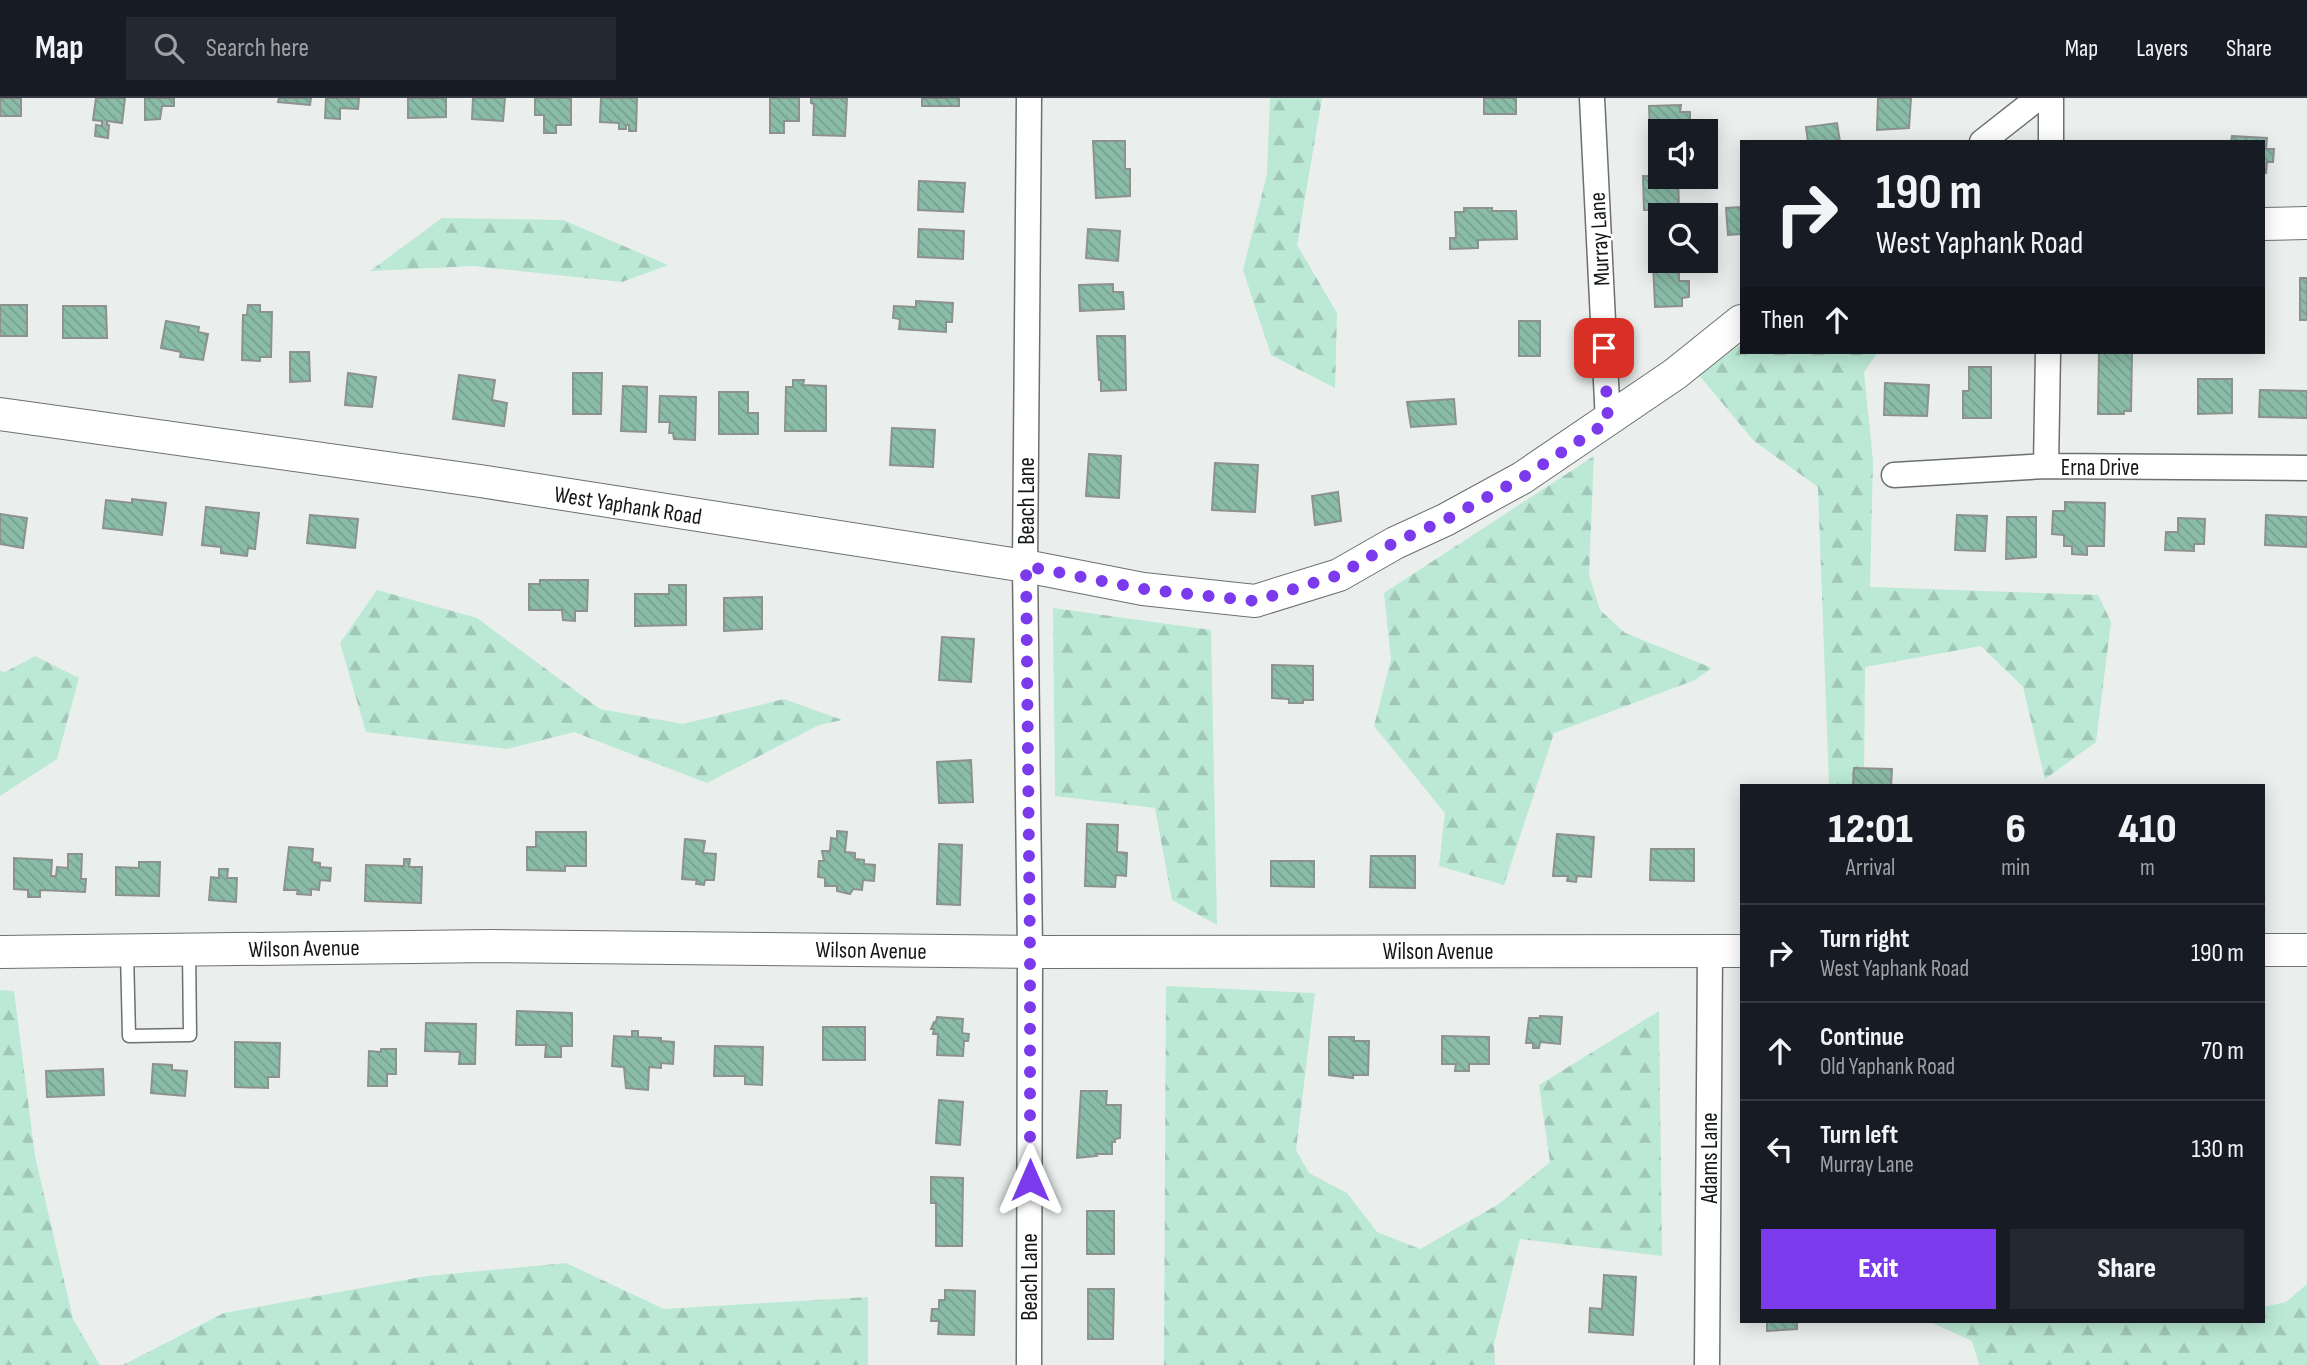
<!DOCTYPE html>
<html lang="en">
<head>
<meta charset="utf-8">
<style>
  body { margin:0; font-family:"Sofia Sans Condensed",sans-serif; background:#242831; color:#f1f3f6; height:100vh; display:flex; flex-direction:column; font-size:26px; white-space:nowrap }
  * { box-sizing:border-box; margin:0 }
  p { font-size:23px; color:#9ea1a6 }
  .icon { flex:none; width:38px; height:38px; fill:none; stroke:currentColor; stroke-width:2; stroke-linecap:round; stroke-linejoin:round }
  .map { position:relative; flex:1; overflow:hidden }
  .panel { position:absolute; left:1740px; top:686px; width:525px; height:539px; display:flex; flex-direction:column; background:#171b24; border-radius:0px; box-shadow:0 4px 18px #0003 }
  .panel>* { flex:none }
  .guide { position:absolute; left:1740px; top:42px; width:525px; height:214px; border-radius:0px; box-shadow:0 4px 18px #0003; background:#171b24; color:#f1f3f6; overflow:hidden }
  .buttons { position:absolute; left:1648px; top:21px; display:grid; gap:14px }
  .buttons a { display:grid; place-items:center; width:70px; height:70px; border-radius:0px; background:#171b24; box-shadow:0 4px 18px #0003; font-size:35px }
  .pin { position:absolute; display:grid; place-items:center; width:60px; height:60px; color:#fff; margin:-30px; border-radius:14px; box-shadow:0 4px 10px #0006 }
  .me { position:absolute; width:77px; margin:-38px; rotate:0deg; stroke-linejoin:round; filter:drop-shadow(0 0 5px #0008) }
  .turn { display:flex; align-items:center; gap:24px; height:147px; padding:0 21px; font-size:32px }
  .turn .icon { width:91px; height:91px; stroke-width:2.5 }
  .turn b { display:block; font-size:49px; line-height:60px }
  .then { display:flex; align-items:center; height:66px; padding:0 21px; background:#0003; gap:14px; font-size:26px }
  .eta { display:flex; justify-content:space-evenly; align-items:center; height:119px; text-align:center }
  .eta b { font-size:42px; font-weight:800; line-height:49px }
  .action { display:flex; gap:14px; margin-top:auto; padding:14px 21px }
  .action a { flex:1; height:80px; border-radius:0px; background:#7c3aed; color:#fff; font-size:28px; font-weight:800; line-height:80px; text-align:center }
  .action a+a { background:#242831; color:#f1f3f6 }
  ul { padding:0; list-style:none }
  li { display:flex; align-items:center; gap:21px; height:98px; padding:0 21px; border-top:2px solid #363941 }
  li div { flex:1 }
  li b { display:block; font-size:26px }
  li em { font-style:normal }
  header { display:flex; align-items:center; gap:42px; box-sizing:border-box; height:98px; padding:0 35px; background:#171b24; border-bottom:2px solid #363941 }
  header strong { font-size:33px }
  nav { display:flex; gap:38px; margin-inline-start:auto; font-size:24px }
  .search { width:490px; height:63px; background:#242831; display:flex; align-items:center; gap:18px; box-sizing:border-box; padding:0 24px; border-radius:0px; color:#9ea1a6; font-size:26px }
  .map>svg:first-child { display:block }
  .forest { fill:url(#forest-firs) }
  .building { fill:url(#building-back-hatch); stroke:#8d918f; stroke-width:2 }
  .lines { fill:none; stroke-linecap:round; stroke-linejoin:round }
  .service-casing { stroke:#6c706e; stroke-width:15 }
  .minor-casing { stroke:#6c706e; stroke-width:27 }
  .tertiary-casing { stroke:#6c706e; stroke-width:34 }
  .service { stroke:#fff; stroke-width:12 }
  .minor { stroke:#fff; stroke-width:24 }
  .tertiary { stroke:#fff; stroke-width:32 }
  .route { stroke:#7c3aed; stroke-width:12; stroke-dasharray:0 21.6 }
  .labels { text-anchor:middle; stroke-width:5; stroke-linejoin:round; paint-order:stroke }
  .street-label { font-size:23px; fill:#151716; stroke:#fff }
</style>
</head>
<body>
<header>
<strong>Map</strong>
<div class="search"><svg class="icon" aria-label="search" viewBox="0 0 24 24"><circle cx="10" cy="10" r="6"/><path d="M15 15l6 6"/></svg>Search here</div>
<nav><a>Map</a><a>Layers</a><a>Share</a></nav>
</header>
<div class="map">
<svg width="2307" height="1267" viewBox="0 0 2307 1267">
  <defs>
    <pattern id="forest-firs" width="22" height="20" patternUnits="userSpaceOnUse" patternTransform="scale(1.75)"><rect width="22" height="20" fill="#bbe9d6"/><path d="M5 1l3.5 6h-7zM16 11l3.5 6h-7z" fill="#a0c7b7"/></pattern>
    <pattern id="building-back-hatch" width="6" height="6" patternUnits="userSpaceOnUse" patternTransform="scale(1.75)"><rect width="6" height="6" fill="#8abca8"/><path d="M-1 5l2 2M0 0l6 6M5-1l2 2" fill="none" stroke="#76a190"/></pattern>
  </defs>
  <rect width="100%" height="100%" fill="#eaefed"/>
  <!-- forest -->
  <path class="forest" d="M 1270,0 L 1322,0 L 1297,147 L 1337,215 L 1335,290 L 1271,257 L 1243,172 L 1267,76 Z
    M 442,120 L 563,122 L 668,167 L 622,184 L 473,168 L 370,173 Z
    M 1741,246 L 1741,254 L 1878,254 L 1864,274 L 1873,363 L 1870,489 L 2098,497 L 2111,524 L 2096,644 L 2045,681 L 2023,589 L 1981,548 L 1865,569 L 1864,688 L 1829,688 L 1818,389 L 1754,343 L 1699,277 Z
    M 1594,358 L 1589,477 L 1600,512 L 1625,535 L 1712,570 L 1695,582 L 1554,635 L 1504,787 L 1439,768 L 1445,715 L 1374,628 L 1391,561 L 1384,495 Z
    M 377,492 L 477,520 L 600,611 L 683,626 L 784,601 L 842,622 L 819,627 L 707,685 L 574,634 L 507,651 L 366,634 L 340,545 Z
    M 1053,510 L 1211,532 L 1217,827 L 1172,802 L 1155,710 L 1055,698 Z
    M 35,558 L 79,580 L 57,661 L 0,698 L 0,573 L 5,574 Z
    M 1166,888 L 1315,895 L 1296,1052 L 1309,1075 L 1347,1095 L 1377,1134 L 1420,1151 L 1499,1106 L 1550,1064 L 1539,987 L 1659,913 L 1662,1158 L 1520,1141 L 1494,1246 L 1495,1267 L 1164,1267 Z
    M 0,892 L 14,893 L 35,1058 L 73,1221 L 100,1267 L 0,1267 Z
    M 566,1165 L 664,1211 L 868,1199 L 868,1267 L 123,1267 L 224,1215 L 427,1178 Z
    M 2307,1186 L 2307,1267 L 1979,1267 L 1972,1243 L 1928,1223 L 2263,1223 L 2263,1209 L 2286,1204 Z"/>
  <!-- building -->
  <path class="building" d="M 0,0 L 21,0 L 21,18 L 0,18 Z
    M 96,0 L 125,0 L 122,25 L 107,23 L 107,27 L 109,27 L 108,40 L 95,38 L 96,27 L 102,28 L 102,23 L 93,22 Z
    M 145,0 L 174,0 L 174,8 L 162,8 L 160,21 L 145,22 Z
    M 279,0 L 311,0 L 310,7 L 278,4 Z
    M 326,0 L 359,0 L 358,11 L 340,10 L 340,21 L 325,20 Z
    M 408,0 L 446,0 L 446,19 L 408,20 Z
    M 473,0 L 505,0 L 503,23 L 472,21 Z
    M 535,0 L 571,0 L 571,27 L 556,27 L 556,35 L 544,35 L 544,17 L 535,17 Z
    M 601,0 L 637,0 L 636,33 L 629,33 L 629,27 L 626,27 L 626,31 L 619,31 L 619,25 L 600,24 Z
    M 770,0 L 799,0 L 799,23 L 784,23 L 784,35 L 770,35 Z
    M 811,0 L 847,0 L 845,38 L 813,37 L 814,6 L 811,5 Z
    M 922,0 L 959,0 L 959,8 L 922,8 Z
    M 1484,0 L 1516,0 L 1516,16 L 1484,16 Z
    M 1878,0 L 1911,0 L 1909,30 L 1877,32 Z
    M 1681,7 L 1680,14 L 1690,14 L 1690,33 L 1661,33 L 1661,36 L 1650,36 L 1649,8 Z
    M 1837,25 L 1840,44 L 1808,44 L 1806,29 Z
    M 2232,38 L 2267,40 L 2266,51 L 2274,51 L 2273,64 L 2267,64 L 2266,75 L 2263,75 L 2263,44 L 2231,44 Z
    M 1093,43 L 1125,43 L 1125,71 L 1130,71 L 1130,98 L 1096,100 Z
    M 1643,78 L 1678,79 L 1679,111 L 1644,112 Z
    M 919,83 L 965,85 L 963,114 L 918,112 Z
    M 1741,109 L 1741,136 L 1728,137 L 1726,110 Z
    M 1464,110 L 1492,110 L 1492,113 L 1516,113 L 1517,141 L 1478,142 L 1478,150 L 1450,151 L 1450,140 L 1456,140 L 1455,114 L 1464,114 Z
    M 919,131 L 964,133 L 963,161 L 918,159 Z
    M 1088,131 L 1120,133 L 1118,163 L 1086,160 Z
    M 1653,164 L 1679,164 L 1679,183 L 1689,183 L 1689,199 L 1682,200 L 1682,208 L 1655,209 Z
    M 2300,180 L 2307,180 L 2307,222 L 2300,222 Z
    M 1113,186 L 1113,194 L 1123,194 L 1124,211 L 1080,213 L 1079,187 Z
    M 916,203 L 953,205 L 952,224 L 946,224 L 946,234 L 899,231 L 900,221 L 893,220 L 894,208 L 916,209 Z
    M 0,207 L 27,207 L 27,238 L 0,238 Z
    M 248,207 L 260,207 L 260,214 L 272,214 L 271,259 L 260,259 L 260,263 L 242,262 L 243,217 L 247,217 Z
    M 63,208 L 106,208 L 107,240 L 63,240 Z
    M 166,223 L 199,229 L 198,234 L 208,236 L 203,262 L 180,259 L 181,254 L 161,250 Z
    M 1519,223 L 1540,223 L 1540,258 L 1519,258 Z
    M 1097,238 L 1125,238 L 1126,292 L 1101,293 L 1101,282 L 1099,282 Z
    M 290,254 L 309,254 L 310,283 L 290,284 Z
    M 2099,254 L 2132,254 L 2131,313 L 2124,313 L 2124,316 L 2098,316 Z
    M 1969,269 L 1991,269 L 1991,320 L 1963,320 L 1963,293 L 1969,293 Z
    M 348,275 L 376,279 L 372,309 L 345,307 Z
    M 573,275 L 602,275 L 601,316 L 573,316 Z
    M 459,277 L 495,282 L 492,302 L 507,305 L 504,328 L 453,321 Z
    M 2198,281 L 2232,281 L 2232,315 L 2198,316 Z
    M 793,282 L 804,282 L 803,287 L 826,288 L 826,333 L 785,333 L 786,289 L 793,289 Z
    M 1885,285 L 1929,287 L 1927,318 L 1884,317 Z
    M 623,288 L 647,289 L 646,334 L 621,333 Z
    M 2260,292 L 2307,293 L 2307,320 L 2259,319 Z
    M 719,294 L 748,294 L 748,315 L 758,315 L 758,336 L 719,336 Z
    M 660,298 L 696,299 L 695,342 L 674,341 L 673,335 L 669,335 L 670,324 L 659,324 Z
    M 1454,301 L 1456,326 L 1411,329 L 1407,304 Z
    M 892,330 L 935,332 L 933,369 L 890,367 Z
    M 1089,356 L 1121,358 L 1119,400 L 1086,398 Z
    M 1215,365 L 1258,367 L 1255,414 L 1212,412 Z
    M 1338,394 L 1341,423 L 1315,427 L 1312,398 Z
    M 132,401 L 166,405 L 162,437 L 103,430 L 106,402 L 132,405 Z
    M 2065,404 L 2105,405 L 2104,448 L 2087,448 L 2087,457 L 2072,456 L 2072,448 L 2064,448 L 2064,437 L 2052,436 L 2053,413 L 2065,413 Z
    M 206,409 L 259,415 L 255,451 L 248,450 L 247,458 L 221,455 L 221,449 L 202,447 Z
    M 0,416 L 27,420 L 23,450 L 0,446 Z
    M 310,417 L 358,421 L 355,450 L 307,445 Z
    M 1957,417 L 1987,418 L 1985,453 L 1955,452 Z
    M 2266,417 L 2307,419 L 2307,449 L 2265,447 Z
    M 2007,419 L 2036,419 L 2036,459 L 2006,461 Z
    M 2178,420 L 2205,421 L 2204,446 L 2194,446 L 2194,453 L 2165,452 L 2166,434 L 2178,434 Z
    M 540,482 L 588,482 L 587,513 L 575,513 L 575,523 L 563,522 L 562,512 L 529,512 L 529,486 L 540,486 Z
    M 669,487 L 686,487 L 686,527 L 635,528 L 635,496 L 669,496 Z
    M 762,499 L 762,531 L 724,533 L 724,500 Z
    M 942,539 L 974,541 L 971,584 L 939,582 Z
    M 1272,567 L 1313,568 L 1313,602 L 1303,602 L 1303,605 L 1289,605 L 1289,601 L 1272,600 Z
    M 971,662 L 973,704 L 939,705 L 937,664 Z
    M 1854,670 L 1892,671 L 1891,688 L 1853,688 Z
    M 1087,726 L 1118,727 L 1117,754 L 1127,755 L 1126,778 L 1116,777 L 1115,789 L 1085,788 Z
    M 837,733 L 847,734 L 845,754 L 855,755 L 855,761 L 864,762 L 864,766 L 875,767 L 874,783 L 863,782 L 862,792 L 853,791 L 850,796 L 837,793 L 837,788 L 825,788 L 825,780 L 818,779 L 819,763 L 824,763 L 822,753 L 830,753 L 831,740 L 837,741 Z
    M 536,734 L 586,734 L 586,768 L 565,768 L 565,773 L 527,772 L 527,749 L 536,749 Z
    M 1557,736 L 1594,739 L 1591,779 L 1577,778 L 1576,784 L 1567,783 L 1568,778 L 1553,778 Z
    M 685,741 L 705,743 L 703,755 L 716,756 L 714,782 L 705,782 L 704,787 L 696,786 L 697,782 L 682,781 Z
    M 939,746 L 962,747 L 960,807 L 937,806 Z
    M 289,749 L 313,751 L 312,764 L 320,765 L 320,769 L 331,770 L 330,783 L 320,782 L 319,792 L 311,791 L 311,797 L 297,796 L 298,792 L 284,792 Z
    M 1651,751 L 1694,751 L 1694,783 L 1650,782 Z
    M 68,756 L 82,756 L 81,781 L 86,781 L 85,794 L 40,792 L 40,799 L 28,799 L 28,792 L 14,791 L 14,760 L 52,762 L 51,778 L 56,778 L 57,769 L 68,770 Z
    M 1371,758 L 1415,758 L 1415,790 L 1370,789 Z
    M 404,761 L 410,761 L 409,769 L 422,769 L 421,805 L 365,803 L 366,767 L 404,768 Z
    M 1271,763 L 1314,763 L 1314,789 L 1271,788 Z
    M 139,764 L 160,764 L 159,798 L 116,797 L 116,769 L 139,770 Z
    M 219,771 L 228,771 L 227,780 L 237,780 L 236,804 L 209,802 L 211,779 L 219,780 Z
    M 517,913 L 572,915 L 572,948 L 561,948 L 561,959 L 545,959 L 546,947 L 516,947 Z
    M 1540,918 L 1562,919 L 1560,946 L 1540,944 L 1539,950 L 1533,950 L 1533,945 L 1526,945 L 1529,920 L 1540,920 Z
    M 937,919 L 963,921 L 962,935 L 969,936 L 968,943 L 964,943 L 963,958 L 937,957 L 938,936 L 933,936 L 934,931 L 931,931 L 934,924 L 936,924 Z
    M 426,925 L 476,926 L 475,966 L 459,966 L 460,954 L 425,953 Z
    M 823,929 L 865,929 L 865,962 L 823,962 Z
    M 632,933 L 638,933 L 638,939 L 661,940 L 661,943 L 674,944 L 673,966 L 661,965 L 661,970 L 649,969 L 648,992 L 626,990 L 624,969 L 612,968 L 614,938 L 632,939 Z
    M 1442,938 L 1489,939 L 1489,966 L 1469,966 L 1469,973 L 1455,973 L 1456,966 L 1442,966 Z
    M 1329,939 L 1354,939 L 1354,943 L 1369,943 L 1368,977 L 1353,977 L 1353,980 L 1329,977 Z
    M 235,944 L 280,945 L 279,979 L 268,979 L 268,990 L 235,989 Z
    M 715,948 L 763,949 L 762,987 L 745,986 L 745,978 L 714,978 Z
    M 381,951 L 396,951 L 396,976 L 387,976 L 387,988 L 368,988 L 369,953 L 381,954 Z
    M 153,966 L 172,967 L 172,972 L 187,973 L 185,998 L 151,995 Z
    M 103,971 L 104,997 L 47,999 L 46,973 Z
    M 1081,993 L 1107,993 L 1106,1007 L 1121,1007 L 1120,1040 L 1115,1041 L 1115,1044 L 1112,1044 L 1112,1056 L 1096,1056 L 1097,1058 L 1077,1060 Z
    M 939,1002 L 963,1004 L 960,1047 L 936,1045 Z
    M 931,1079 L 963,1080 L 962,1148 L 936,1148 L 936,1105 L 931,1105 Z
    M 1087,1113 L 1114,1113 L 1114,1156 L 1087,1156 Z
    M 1604,1177 L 1636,1179 L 1633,1237 L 1589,1234 L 1590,1210 L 1602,1211 Z
    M 1088,1191 L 1114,1191 L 1113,1241 L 1088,1241 Z
    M 945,1192 L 975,1193 L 974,1237 L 938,1236 L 939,1223 L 931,1223 L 932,1211 L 939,1211 L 939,1202 L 945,1202 Z
    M 1767,1223 L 1797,1223 L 1797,1231 L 1767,1233 Z"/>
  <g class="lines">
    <defs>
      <path id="service" d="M 127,854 L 129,938 L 190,937 L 189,852"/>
      <path id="minor" d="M 1029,0 L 1025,468 L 1030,854 L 1029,1267
        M 1592,0 L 1608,324
        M 1982,44 L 2038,0
        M 2051,44 L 2051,0
        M 2046,368 L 2048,254
        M 1894,377 L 2046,368 L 2307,370
        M 1707,1267 L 1710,853"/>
      <path id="tertiary" d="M 2263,126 L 2307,125
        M 0,316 L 480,383 L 1025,468 L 1143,491 L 1255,503 L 1339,477 L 1395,445 L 1445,422 L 1522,380 L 1675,276 L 1741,223
        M 2263,852 L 2307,852
        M 0,854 L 491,848 L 1030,854 L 1741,853"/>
    </defs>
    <!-- service casing -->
    <use href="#service" class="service-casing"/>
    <!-- minor casing -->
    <use href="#minor" class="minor-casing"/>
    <!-- tertiary casing -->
    <use href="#tertiary" class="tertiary-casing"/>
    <!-- service -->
    <use href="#service" class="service"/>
    <!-- minor -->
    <use href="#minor" class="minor"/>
    <!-- tertiary -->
    <use href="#tertiary" class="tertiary"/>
  </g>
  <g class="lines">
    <!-- route -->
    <path class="route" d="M 1030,1082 L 1030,854 L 1026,468 L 1143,491 L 1255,503 L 1339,477 L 1395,444 L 1445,422 L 1522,380 L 1608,324 L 1604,250"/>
  </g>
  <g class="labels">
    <!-- street labels -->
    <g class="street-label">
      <text transform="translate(1599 141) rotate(-93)" y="8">Murray Lane</text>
      <text x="2100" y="377">Erna Drive</text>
      <text transform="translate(1026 403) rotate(-90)" y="8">Beach Lane</text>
      <text transform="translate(628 407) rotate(9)" y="8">West Yaphank Road</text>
      <text transform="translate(304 850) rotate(-1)" y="8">Wilson Avenue</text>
      <text transform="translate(871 852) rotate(1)" y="8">Wilson Avenue</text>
      <text x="1438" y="861">Wilson Avenue</text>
      <text transform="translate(1709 1060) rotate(-90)" y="8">Adams Lane</text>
      <text transform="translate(1029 1179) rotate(-90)" y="8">Beach Lane</text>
    </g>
  </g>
</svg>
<div class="buttons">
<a><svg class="icon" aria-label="sound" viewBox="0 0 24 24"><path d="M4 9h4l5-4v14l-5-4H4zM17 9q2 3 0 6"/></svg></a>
<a><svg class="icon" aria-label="search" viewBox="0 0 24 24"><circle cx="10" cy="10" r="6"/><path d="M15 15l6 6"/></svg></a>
</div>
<div class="pin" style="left:1604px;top:250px;background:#d93025"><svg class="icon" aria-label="arrive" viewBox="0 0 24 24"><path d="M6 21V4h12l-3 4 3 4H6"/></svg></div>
<svg class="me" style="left:1030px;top:1082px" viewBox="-20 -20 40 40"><path d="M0-17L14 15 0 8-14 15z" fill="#7c3aed" stroke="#fff" stroke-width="4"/></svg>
<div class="guide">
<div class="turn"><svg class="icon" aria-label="right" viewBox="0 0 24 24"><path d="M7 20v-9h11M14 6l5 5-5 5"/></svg><div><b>190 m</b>West Yaphank Road</div></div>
<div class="then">Then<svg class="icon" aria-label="ahead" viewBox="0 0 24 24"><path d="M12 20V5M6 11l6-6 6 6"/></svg></div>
</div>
<section class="panel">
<div class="eta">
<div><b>12:01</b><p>Arrival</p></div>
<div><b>6</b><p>min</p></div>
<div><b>410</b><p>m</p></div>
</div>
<ul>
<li><svg class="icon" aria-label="right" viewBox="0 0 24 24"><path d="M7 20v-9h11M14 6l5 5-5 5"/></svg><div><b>Turn right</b><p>West Yaphank Road</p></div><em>190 m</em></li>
<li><svg class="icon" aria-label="ahead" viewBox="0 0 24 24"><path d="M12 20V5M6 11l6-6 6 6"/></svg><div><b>Continue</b><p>Old Yaphank Road</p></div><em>70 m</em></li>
<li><svg class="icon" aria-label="left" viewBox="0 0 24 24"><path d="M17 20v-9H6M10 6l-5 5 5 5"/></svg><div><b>Turn left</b><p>Murray Lane</p></div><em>130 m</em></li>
</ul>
<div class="action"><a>Exit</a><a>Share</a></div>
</section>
</div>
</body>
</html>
